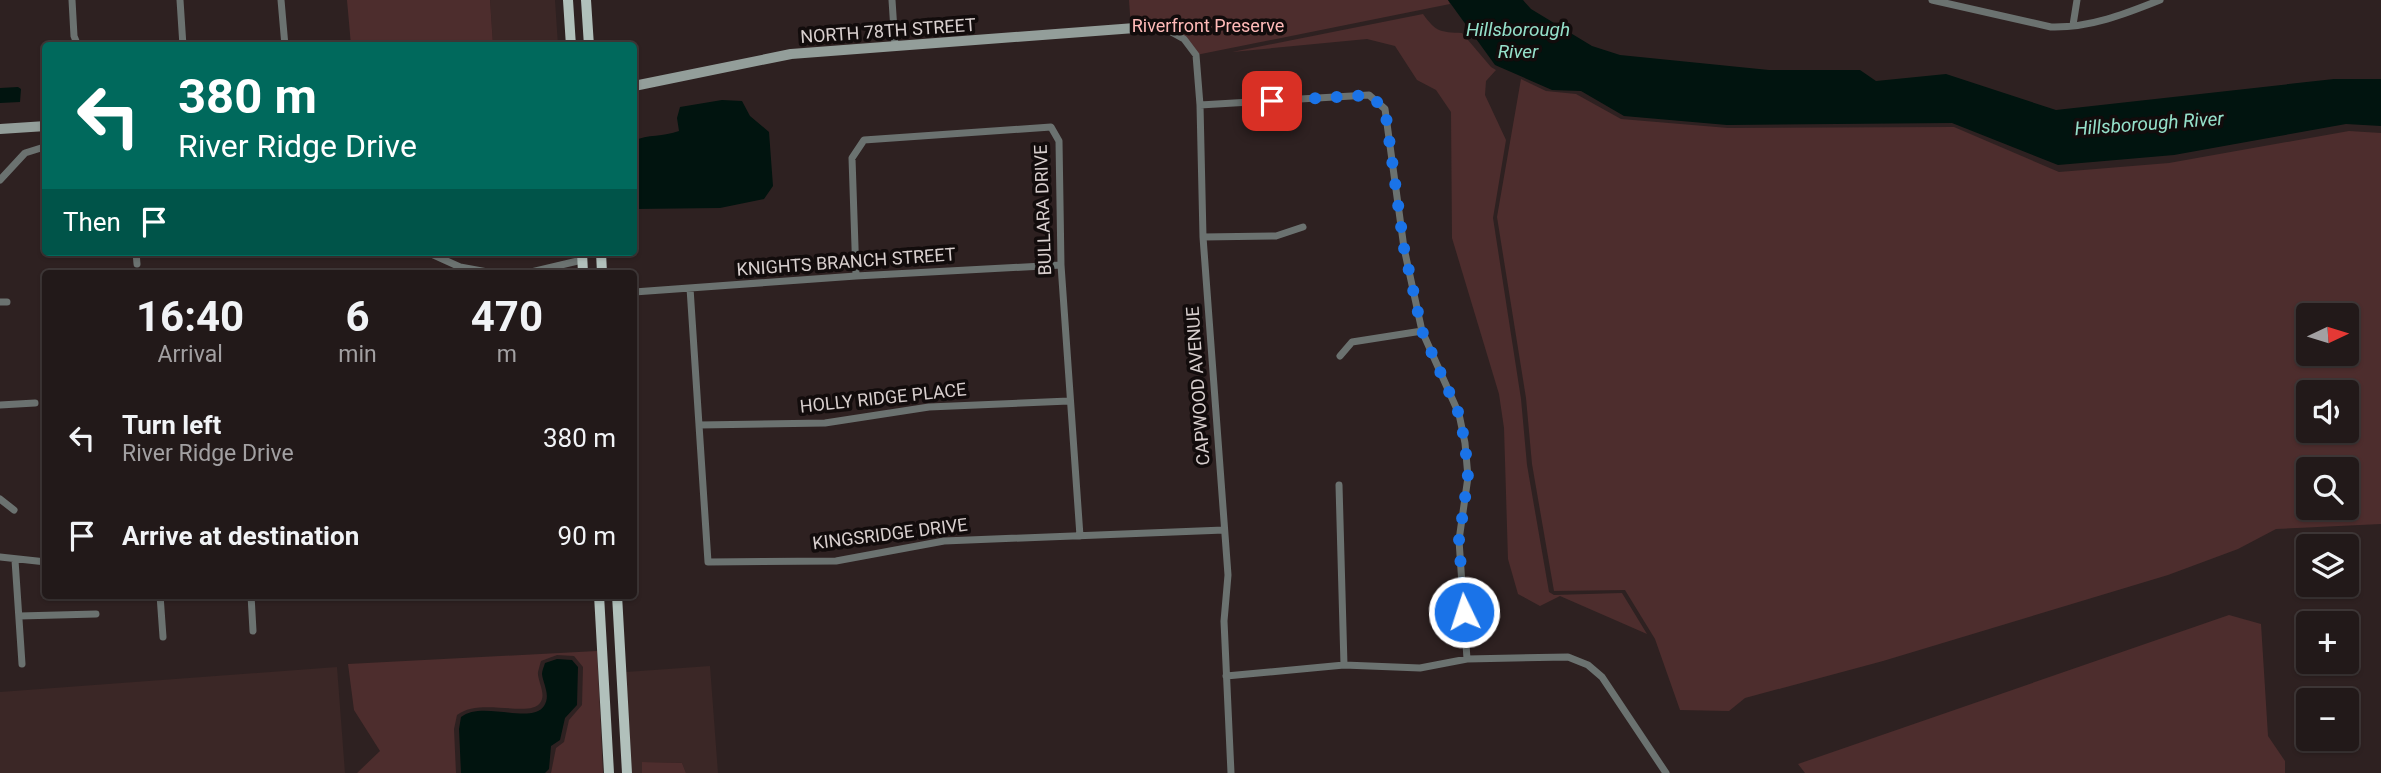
<!DOCTYPE html>
<html lang="en">
<head>
<meta charset="utf-8">
<style>
  body { margin:0; font-family:Roboto,sans-serif; background:#2e2626; color:#f1f3f6; height:100vh; display:flex; flex-direction:column; font-size:26px; white-space:nowrap }
  * { box-sizing:border-box; margin:0 }
  p { font-size:23px; color:#a2a0a2 }
  .icon { flex:none; width:38px; height:38px; fill:none; stroke:currentColor; stroke-width:2; stroke-linecap:round; stroke-linejoin:round }
  .map { position:relative; flex:1; overflow:hidden }
  .drawer { position:absolute; left:42px; top:270px; width:595px; height:329px; display:flex; flex-direction:column; background:#221919; border-radius:7px; box-shadow:0 2px 5px #0004,0 0 0 2px #3f3838 }
  .drawer>* { flex:none }
  .hud { position:absolute; left:42px; top:42px; width:595px; height:214px; border-radius:7px; box-shadow:0 2px 5px #0004,0 0 0 2px #3f3838; background:#00695c; color:#fff; overflow:hidden }
  .needle { width:46px; rotate:86deg }
  .fabs { position:absolute; left:2296px; top:303px; display:grid; gap:14px }
  .fabs a { display:grid; place-items:center; width:63px; height:63px; border-radius:7px; background:#221919; box-shadow:0 2px 5px #0004,0 0 0 2px #3f3838; font-size:35px }
  .pin { position:absolute; display:grid; place-items:center; width:60px; height:60px; color:#fff; margin:-30px; border-radius:14px; box-shadow:0 4px 10px #0006 }
  .me { position:absolute; width:77px; margin:-38px; rotate:356deg; stroke-linejoin:round; filter:drop-shadow(0 0 5px #0008) }
  .turn { display:flex; align-items:center; gap:24px; height:147px; padding:0 21px; font-size:32px }
  .turn .icon { width:91px; height:91px; stroke-width:2.5 }
  .turn b { display:block; font-size:49px; line-height:60px }
  .then { display:flex; align-items:center; height:66px; padding:0 21px; background:#0003; gap:14px; font-size:26px }
  .eta { display:flex; justify-content:space-evenly; align-items:center; height:119px; text-align:center }
  .eta b { font-size:42px; font-weight:700; line-height:49px }
  ul { padding:0; list-style:none }
  li { display:flex; align-items:center; gap:21px; height:98px; padding:0 21px }
  li div { flex:1 }
  li b { display:block; font-size:26px }
  li em { font-style:normal }
  .map>svg:first-child { display:block }
  .built { fill:#3b2726 }
  .green { fill:#4d2d2d; fill-rule:evenodd }
  .water { fill:#01140f }
  .lines { fill:none; stroke-linecap:round; stroke-linejoin:round }
  .street { stroke:#6b7270; stroke-width:7 }
  .secondary { stroke:#939e9a; stroke-width:10 }
  .primary { stroke:#b1c0bb; stroke-width:10 }
  .route { stroke:#1a73e8; stroke-width:12; stroke-dasharray:0 21.6 }
  .labels { text-anchor:middle; stroke-width:7; stroke-linejoin:round; paint-order:stroke }
  .park-label { font-size:18px; fill:#ffbab8; stroke:#120c0c }
  .street-label { font-size:18px; fill:#d8cfce; stroke:#120c0c }
  .water-label { font-size:19px; font-style:italic; fill:#95e0ca; stroke:#120c0c }
</style>
</head>
<body>
<div class="map">
<svg width="2381" height="773" viewBox="0 0 2381 773">
  <rect width="100%" height="100%" fill="#2e2121"/>
  <!-- built -->
  <path class="built" d="M 490,0 L 555,0 L 558,45 L 493,45 Z
    M 710,666 L 718,773 L 686,773 L 682,763 L 642,762 L 642,773 L 632,773 L 626,672 Z
    M 337,667 L 345,773 L 0,773 L 0,692 Z"/>
  <!-- green -->
  <path class="green" d="M 347,0 L 490,0 L 493,45 L 351,45 Z
    M 1129,0 L 1448,0 L 1450,4 L 1196,55 C 1176,27 1163,28 1131,29 Z
    M 1423,14 C 1436,32 1440,32 1462,33 L 1491,67 L 1496,70 L 1486,81 L 1485,95 L 1506,140 L 1493,218 L 1521,399 L 1527,465 L 1549,592 L 1554,595 L 1622,593 L 1647,634 L 1560,596 L 1540,606 L 1518,594 L 1508,559 L 1504,428 L 1499,394 L 1452,238 L 1451,112 L 1436,90 L 1417,80 L 1395,46 L 1367,39 L 1232,52 Z
    M 1521,79 L 1546,91 L 1576,94 L 1621,119 L 1728,128 L 1954,127 L 2059,172 L 2169,163 L 2349,131 L 2381,133 L 2381,524 L 2276,529 L 2238,549 L 2168,575 L 1883,661 L 1745,698 L 1729,711 L 1680,710 L 1655,639 L 1625,590 L 1554,591 L 1532,464 L 1526,398 L 1497,217 ZM 2347,315 L 2347,354 L 2308,354 L 2308,315 ZM 2347,392 L 2347,430 L 2308,430 L 2308,392 ZM 2347,469 L 2347,508 L 2308,508 L 2308,469 Z
    M 2229,615 L 2261,624 L 2268,736 L 2285,761 L 2285,773 L 1805,773 L 1798,764 Z
    M 597,651 L 603,773 L 551,773 L 556,748 L 564,742 L 569,720 L 582,705 L 583,667 L 574,656 L 557,655 L 541,661 C 540,664 539,668 538,672 C 537,681 547,694 540,703 C 530,718 480,697 457,715 L 454,729 L 456,773 L 357,773 L 380,751 L 354,710 L 348,664 Z
    M 642,762 L 682,763 L 686,773 L 642,773 Z"/>
  <!-- water -->
  <path class="water" d="M 1448,0 L 1523,0 L 1531,9 L 1592,46 L 1620,55 L 1769,70 L 1860,70 L 1876,81 L 1946,74 L 2056,110 L 2334,79 L 2381,79 L 2381,126 L 2346,124 L 2174,155 L 2058,165 L 1952,123 L 1727,125 L 1624,116 L 1581,91 L 1552,90 L 1495,65 Z
    M 18,87 L 21,89 L 20,102 L 0,103 L 0,88 Z
    M 722,100 L 742,101 L 750,116 L 769,132 L 773,186 L 764,199 L 720,208 L 634,209 L 634,141 C 647,134 664,137 679,131 L 677,118 L 680,107 Z
    M 557,659 L 572,660 L 578,667 L 577,705 L 565,718 L 560,740 L 551,746 L 549,769 L 545,773 L 461,773 L 459,729 L 461,717 C 482,700 531,725 544,706 C 551,695 543,684 542,674 C 542,670 544,667 545,663 Z"/>
  <g class="lines">
    <!-- street -->
    <path class="street" d="M 72,0 L 74,36 L 78,46
      M 180,0 L 183,46
      M 281,0 L 285,46
      M 892,0 L 895,46
      M 1932,0 L 2051,27 C 2090,28 2125,14 2160,0
      M 2073,25 L 2077,0
      M 1148,27 L 1164,28 L 1184,39 L 1196,55 L 1200,105 L 1203,237 L 1228,575 L 1224,621 L 1231,773
      M 1200,105 L 1369,95 L 1385,109 L 1404,248 L 1422,331 L 1459,414 L 1465,443 L 1468,477 L 1459,540 L 1467,659
      M 0,180 L 25,153 L 41,148 L 46,150
      M 1203,237 L 1276,236 L 1303,227
      M 136,252 L 137,264
      M 427,252 L 460,267 L 493,273
      M 527,273 L 582,260
      M 856,276 L 852,158 L 864,140 L 1051,127 L 1059,141 L 1061,265 L 1080,536
      M 690,288 L 708,562 L 836,561 L 944,541 L 1224,530
      M 634,292 L 856,276 L 1061,265
      M 0,302 L 7,302
      M 1340,356 L 1352,342 L 1422,331
      M 0,405 L 35,403
      M 699,425 L 825,423 L 929,407 L 1069,401
      M 1339,485 L 1344,665
      M 0,499 L 14,510
      M 0,557 L 46,562
      M 15,560 L 22,664
      M 160,595 L 163,637
      M 251,595 L 253,631
      M 19,616 L 96,614
      M 1226,676 L 1344,665 L 1420,668 L 1467,659 L 1568,657 L 1588,665 L 1602,677 L 1666,773"/>
    <!-- secondary -->
    <path class="secondary" d="M 634,86 L 791,54 L 1148,27
      M 0,129 L 46,126"/>
    <!-- primary -->
    <path class="primary" d="M 568,0 L 571,46
      M 586,0 L 589,46
      M 582,252 L 583,273
      M 601,252 L 602,273
      M 599,595 L 609,773
      M 617,595 L 627,773"/>
  </g>
  <g class="lines">
    <!-- route -->
    <path class="route" d="M 1272,101 L 1369,95 L 1385,109 L 1404,248 L 1422,331 L 1459,414 L 1465,443 L 1468,477 L 1459,540 L 1464,612"/>
  </g>
  <g class="labels">
    <!-- park labels -->
    <g class="park-label">
      <text x="1208" y="32">Riverfront Preserve</text>
    </g>
    <!-- street labels -->
    <g class="street-label">
      <text transform="translate(888 31) rotate(-4)" y="6">NORTH 78TH STREET</text>
      <text transform="translate(1043 210) rotate(-92)" y="6">BULLARA DRIVE</text>
      <text transform="translate(846 262) rotate(-4)" y="6">KNIGHTS BRANCH STREET</text>
      <text transform="translate(1198 386) rotate(-94)" y="6">CAPWOOD AVENUE</text>
      <text transform="translate(883 398) rotate(-6)" y="6">HOLLY RIDGE PLACE</text>
      <text transform="translate(890 534) rotate(-7)" y="6">KINGSRIDGE DRIVE</text>
    </g>
    <!-- water labels -->
    <g class="water-label">
      <text x="1518" y="36">Hillsborough<tspan x="1518" dy="22">River</tspan></text>
      <text transform="translate(2149 123) rotate(-4)" y="7">Hillsborough River</text>
    </g>
  </g>
</svg>
<div class="fabs">
<a><svg class="needle" viewBox="-14 -14 28 28"><path d="M0-13l5 13h-10z" fill="#e53935"/><path d="M0 13l5-13h-10z" fill="#a2a0a2"/></svg></a>
<a><svg class="icon" aria-label="sound" viewBox="0 0 24 24"><path d="M4 9h4l5-4v14l-5-4H4zM17 9q2 3 0 6"/></svg></a>
<a><svg class="icon" aria-label="search" viewBox="0 0 24 24"><circle cx="10" cy="10" r="6"/><path d="M15 15l6 6"/></svg></a>
<a><svg class="icon" aria-label="layers" viewBox="0 0 24 24"><path d="M12 4l9 5-9 5-9-5zM3 14l9 5 9-5"/></svg></a>
<a>+</a>
<a>−</a>
</div>
<div class="pin" style="left:1272px;top:101px;background:#d93025"><svg class="icon" aria-label="arrive" viewBox="0 0 24 24"><path d="M6 21V4h12l-3 4 3 4H6"/></svg></div>
<svg class="me" style="left:1464px;top:612px" viewBox="-20 -20 40 40"><circle r="17" fill="#1a73e8" stroke="#fff" stroke-width="3"/><path d="M0-11L8 9 0 5-8 9z" fill="#fff"/></svg>
<div class="hud">
<div class="turn"><svg class="icon" aria-label="left" viewBox="0 0 24 24"><path d="M17 20v-9H6M10 6l-5 5 5 5"/></svg><div><b>380 m</b>River Ridge Drive</div></div>
<div class="then">Then<svg class="icon" aria-label="arrive" viewBox="0 0 24 24"><path d="M6 21V4h12l-3 4 3 4H6"/></svg></div>
</div>
<section class="drawer">
<div class="eta">
<div><b>16:40</b><p>Arrival</p></div>
<div><b>6</b><p>min</p></div>
<div><b>470</b><p>m</p></div>
</div>
<ul>
<li><svg class="icon" aria-label="left" viewBox="0 0 24 24"><path d="M17 20v-9H6M10 6l-5 5 5 5"/></svg><div><b>Turn left</b><p>River Ridge Drive</p></div><em>380 m</em></li>
<li><svg class="icon" aria-label="arrive" viewBox="0 0 24 24"><path d="M6 21V4h12l-3 4 3 4H6"/></svg><div><b>Arrive at destination</b></div><em>90 m</em></li>
</ul>
</section>
</div>
</body>
</html>
